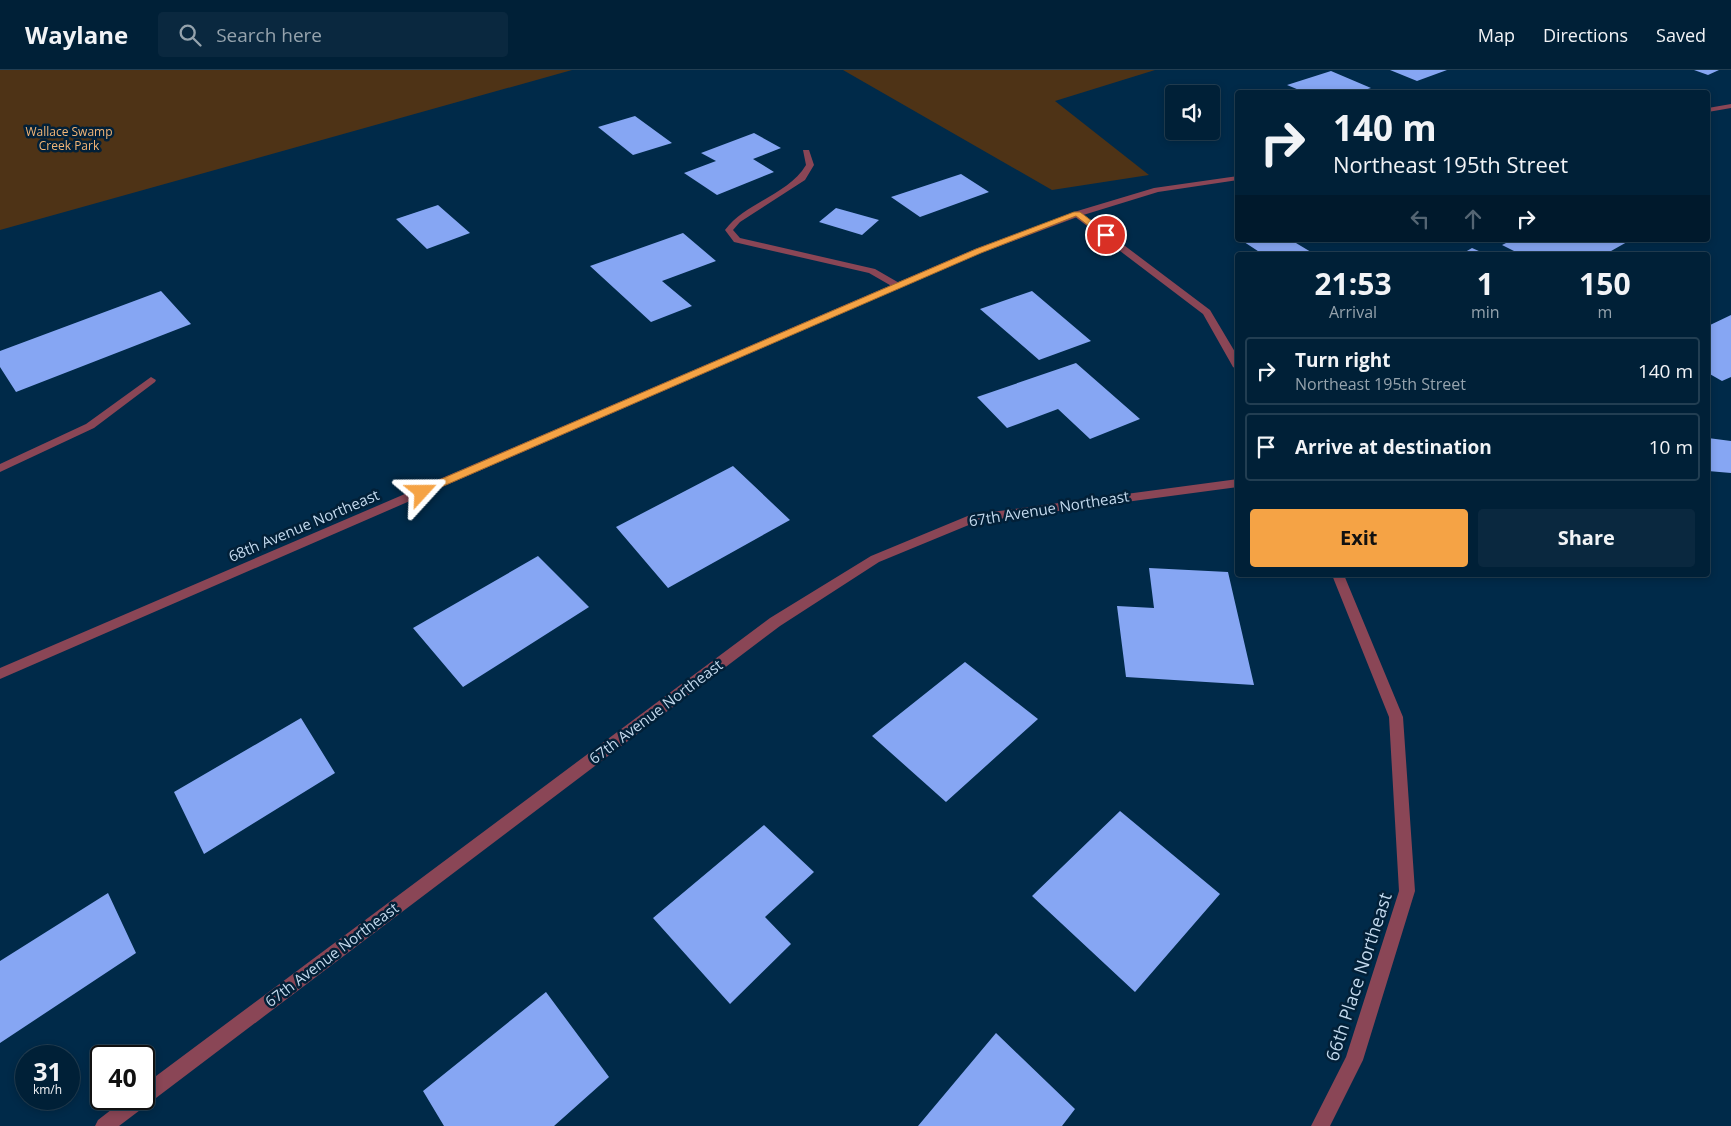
<!DOCTYPE html>
<html lang="en">
<head>
<meta charset="utf-8">
<style>
  body { margin:0; font-family:"Open Sans",sans-serif; background:#0a283f; color:#f1f3f6; height:100vh; display:flex; flex-direction:column; font-size:19px; white-space:nowrap }
  * { box-sizing:border-box; margin:0 }
  p { font-size:16px; color:#95a3ad }
  .icon { flex:none; width:28px; height:28px; fill:none; stroke:currentColor; stroke-width:2; stroke-linecap:round; stroke-linejoin:round }
  .map { position:relative; flex:1; overflow:hidden }
  .panel { position:absolute; left:1235px; top:182px; width:475px; height:325px; display:flex; flex-direction:column; background:#002037; border-radius:5px; box-shadow:0 2px 8px #0003,0 0 0 1px #223e52 }
  .panel>* { flex:none }
  .hud { position:absolute; left:1235px; top:20px; width:475px; height:152px; border-radius:5px; box-shadow:0 2px 8px #0003,0 0 0 1px #223e52; background:#002037; color:#f1f3f6; overflow:hidden }
  .controls { position:absolute; left:1165px; top:15px; display:grid; gap:10px }
  .controls a { display:grid; place-items:center; width:55px; height:55px; border-radius:5px; background:#002037; box-shadow:0 2px 8px #0003,0 0 0 1px #223e52; font-size:25px }
  .speed { position:absolute; left:15px; top:975px; display:flex; gap:10px; font-size:25px; font-weight:700; text-align:center }
  .speed>* { display:grid; place-content:center; width:65px; height:65px; border-radius:50%; background:#002037; box-shadow:0 2px 8px #0003,0 0 0 1px #223e52; line-height:1 }
  .speed small { font-size:12px; font-weight:400 }
  .speed .limit { border:2px solid #111; border-radius:8px; background:#fff; color:#111 }
  .pin { position:absolute; display:grid; place-items:center; width:42px; height:42px; color:#fff; margin:-21px; border:2px solid #fff; border-radius:50%; box-shadow:0 1px 5px #0007 }
  .me { position:absolute; width:55px; margin:-28px; rotate:66deg; stroke-linejoin:round; filter:drop-shadow(0 0 4px #0008) }
  .turn { display:flex; align-items:center; gap:18px; height:105px; padding:0 15px; font-size:22px }
  .turn .icon { width:65px; height:65px; stroke-width:2.5 }
  .turn b { display:block; font-size:35px; line-height:42px }
  .lanes { display:flex; align-items:center; height:48px; padding:0 15px; background:#0003; justify-content:center; gap:25px; direction:ltr }
  .lanes .off { opacity:.35 }
  .eta { display:flex; justify-content:space-evenly; align-items:center; height:85px; text-align:center }
  .eta b { font-size:30px; font-weight:700; line-height:35px }
  .primary-button { display:flex; gap:10px; margin-top:auto; padding:10px 15px }
  .primary-button a { flex:1; height:58px; border-radius:5px; background:#f5a345; color:#111; font-size:20px; font-weight:700; line-height:58px; text-align:center }
  .primary-button a+a { background:#0a283f; color:#f1f3f6 }
  ul { padding:0; list-style:none }
  li { display:flex; align-items:center; gap:15px; height:68px; margin:0 10px 8px; padding:0 5px; border:2px solid #223e52; border-radius:5px }
  li div { flex:1 }
  li b { display:block; font-size:19px }
  li em { font-style:normal }
  header { display:flex; align-items:center; gap:30px; box-sizing:border-box; height:70px; padding:0 25px; background:#002037; border-bottom:1px solid #223e52 }
  header strong { font-size:24px }
  nav { display:flex; gap:28px; margin-inline-start:auto; font-size:18px }
  .search { width:350px; height:45px; background:#0a283f; display:flex; align-items:center; gap:12px; box-sizing:border-box; padding:0 18px; border-radius:5px; color:#95a3ad; font-size:19px }
  .map>svg:first-child { display:block }
  .green { fill:#4e3316 }
  .building { fill:#86a6f3 }
  .lines { fill:none; stroke-linecap:round; stroke-linejoin:round }
  .service { fill:#8a4656; fill-rule:evenodd }
  .minor { fill:#8a4656; fill-rule:evenodd }
  .tertiary { fill:#8a4656; fill-rule:evenodd }
  .route { fill:#f5a345; stroke:#9f6a2d }
  .labels { text-anchor:middle; stroke-width:5; stroke-linejoin:round; paint-order:stroke }
  .far-park-label { font-size:12px; fill:#f3b677; stroke:#022038 }
  .street-label { font-size:15px; fill:#c3d9ed; stroke:#022038 }
  .near-street-label { font-size:18px; fill:#c3d9ed; stroke:#022038 }
</style>
</head>
<body>
<header>
<strong>Waylane</strong>
<div class="search"><svg class="icon" aria-label="search" viewBox="0 0 24 24"><circle cx="10" cy="10" r="6"/><path d="M15 15l6 6"/></svg>Search here</div>
<nav><a>Map</a><a>Directions</a><a>Saved</a></nav>
</header>
<div class="map">
<svg width="1731" height="1056" viewBox="0 0 1731 1056">
  <rect width="100%" height="100%" fill="#002a49"/>
  <!-- green -->
  <path class="green" d="M 0,0 L 572,0 L 0,160 Z
    M 843,0 L 1155,0 L 1055,31 L 1149,105 L 1052,120 Z"/>
  <!-- building -->
  <path class="building" d="M 1390,0 L 1447,0 L 1417,11 Z
    M 1694,0 L 1719,0 L 1708,5 Z
    M 1331,1 L 1371,18 L 1358,22 L 1304,22 L 1287,15 Z
    M 635,46 L 672,73 L 633,85 L 598,57 Z
    M 754,63 L 781,78 L 753,89 L 774,102 L 717,125 L 684,103 L 716,91 L 701,83 Z
    M 961,104 L 989,122 L 920,147 L 891,127 Z
    M 438,135 L 470,163 L 427,179 L 396,149 Z
    M 836,138 L 879,150 L 862,165 L 819,152 Z
    M 683,163 L 716,191 L 662,211 L 692,236 L 651,252 L 590,196 Z
    M 1241,170 L 1302,170 L 1296,173 L 1316,185 L 1264,185 Z
    M 1512,170 L 1623,170 L 1627,172 L 1604,185 L 1522,185 L 1502,175 Z
    M 1472,178 L 1488,185 L 1460,185 Z
    M 161,221 L 191,254 L 16,322 L 0,297 L 0,281 Z
    M 1032,221 L 1091,271 L 1039,290 L 980,239 Z
    M 1731,245 L 1731,307 L 1722,311 L 1708,303 L 1708,256 Z
    M 1076,293 L 1140,349 L 1090,369 L 1058,339 L 1007,358 L 977,327 Z
    M 1708,368 L 1731,371 L 1731,403 L 1708,401 Z
    M 733,396 L 790,450 L 668,518 L 616,457 Z
    M 538,486 L 589,537 L 463,617 L 413,558 Z
    M 1149,498 L 1228,502 L 1254,615 L 1126,607 L 1117,536 L 1154,538 Z
    M 965,592 L 1038,649 L 946,732 L 872,666 Z
    M 301,648 L 335,703 L 204,784 L 174,722 Z
    M 1120,741 L 1220,824 L 1135,922 L 1032,826 Z
    M 764,755 L 814,802 L 765,847 L 791,874 L 730,934 L 653,848 Z
    M 108,823 L 136,883 L 0,973 L 0,891 Z
    M 546,922 L 609,1007 L 554,1056 L 444,1056 L 423,1021 Z
    M 996,963 L 1075,1039 L 1062,1056 L 918,1056 Z"/>
  <g class="lines">
    <!-- service -->
    <path class="service" d="M 803,80 L 809,80 L 814,95 L 805,110 L 740,152 L 733,160 L 740,168 L 875,199 L 901,214 L 901,218 L 895,218 L 869,203 L 734,172 L 725,160 C 746,132 788,125 806,95 Z
      M 151,307 L 156,310 L 155,312 L 94,358 L 0,402 L 0,394 L 86,354 Z"/>
    <!-- minor -->
    <path class="minor" d="M 1074,142 L 1080,142 L 1210,240 L 1238,287 L 1238,300 L 1233,297 L 1203,244 L 1074,146 Z
      M 1238,409 L 1238,417 L 976,452 L 879,492 L 780,556 L 119,1056 L 95,1056 L 98,1050 L 125,1029 L 144,1029 L 144,1015 L 770,548 L 871,486 L 970,445 Z
      M 1332,505 L 1344,505 L 1403,647 L 1415,821 L 1363,990 L 1330,1056 L 1311,1056 L 1346,987 L 1399,821 L 1389,647 Z"/>
    <!-- tertiary -->
    <path class="tertiary" d="M 1731,34 L 1731,38 L 1708,42 L 1708,38 Z
      M 1238,106 L 1238,110 L 1158,122 L 1080,146 L 981,183 L 0,609 L 0,598 L 975,179 L 1074,142 L 1154,118 Z"/>
  </g>
  <!-- route -->
  <path class="route" d="M 1074,142 L 1080,142 L 1109,164 L 1109,167 L 1103,167 L 1076,146 L 981,183 L 425,424 L 418,424 L 417,422 L 418,419 L 976,179 Z"/>
  <g class="labels">
    <!-- far-park labels -->
    <g class="far-park-label">
      <text x="69" y="66">Wallace Swamp<tspan x="69" dy="14">Creek Park</tspan></text>
    </g>
    <!-- street labels -->
    <g class="street-label">
      <text transform="translate(1049 439) rotate(-9)" y="5">67th Avenue Northeast</text>
      <text transform="translate(304 456) rotate(-23)" y="5">68th Avenue Northeast</text>
      <text transform="translate(656 642) rotate(-37)" y="5">67th Avenue Northeast</text>
      <text transform="translate(332 885) rotate(-37)" y="5">67th Avenue Northeast</text>
    </g>
    <!-- near-street labels -->
    <g class="near-street-label">
      <text transform="translate(1359 907) rotate(-72)" y="6">66th Place Northeast</text>
    </g>
  </g>
</svg>
<div class="controls">
<a><svg class="icon" aria-label="sound" viewBox="0 0 24 24"><path d="M4 9h4l5-4v14l-5-4H4zM17 9q2 3 0 6"/></svg></a>
</div>
<div class="speed"><div>31<small>km/h</small></div><div class="limit">40</div></div>
<div class="pin" style="left:1106px;top:165px;background:#d93025"><svg class="icon" aria-label="arrive" viewBox="0 0 24 24"><path d="M6 21V4h12l-3 4 3 4H6"/></svg></div>
<svg class="me" style="left:422px;top:422px" viewBox="-20 -20 40 40"><path d="M0-17L14 15 0 8-14 15z" fill="#f5a345" stroke="#fff" stroke-width="4"/></svg>
<div class="hud">
<div class="turn"><svg class="icon" aria-label="right" viewBox="0 0 24 24"><path d="M7 20v-9h11M14 6l5 5-5 5"/></svg><div><b>140 m</b>Northeast 195th Street</div></div>
<div class="lanes"><svg class="icon off" aria-label="left" viewBox="0 0 24 24"><path d="M17 20v-9H6M10 6l-5 5 5 5"/></svg><svg class="icon off" aria-label="ahead" viewBox="0 0 24 24"><path d="M12 20V5M6 11l6-6 6 6"/></svg><svg class="icon" aria-label="right" viewBox="0 0 24 24"><path d="M7 20v-9h11M14 6l5 5-5 5"/></svg></div>
</div>
<section class="panel">
<div class="eta">
<div><b>21:53</b><p>Arrival</p></div>
<div><b>1</b><p>min</p></div>
<div><b>150</b><p>m</p></div>
</div>
<ul>
<li><svg class="icon" aria-label="right" viewBox="0 0 24 24"><path d="M7 20v-9h11M14 6l5 5-5 5"/></svg><div><b>Turn right</b><p>Northeast 195th Street</p></div><em>140 m</em></li>
<li><svg class="icon" aria-label="arrive" viewBox="0 0 24 24"><path d="M6 21V4h12l-3 4 3 4H6"/></svg><div><b>Arrive at destination</b></div><em>10 m</em></li>
</ul>
<div class="primary-button"><a>Exit</a><a>Share</a></div>
</section>
</div>
</body>
</html>
